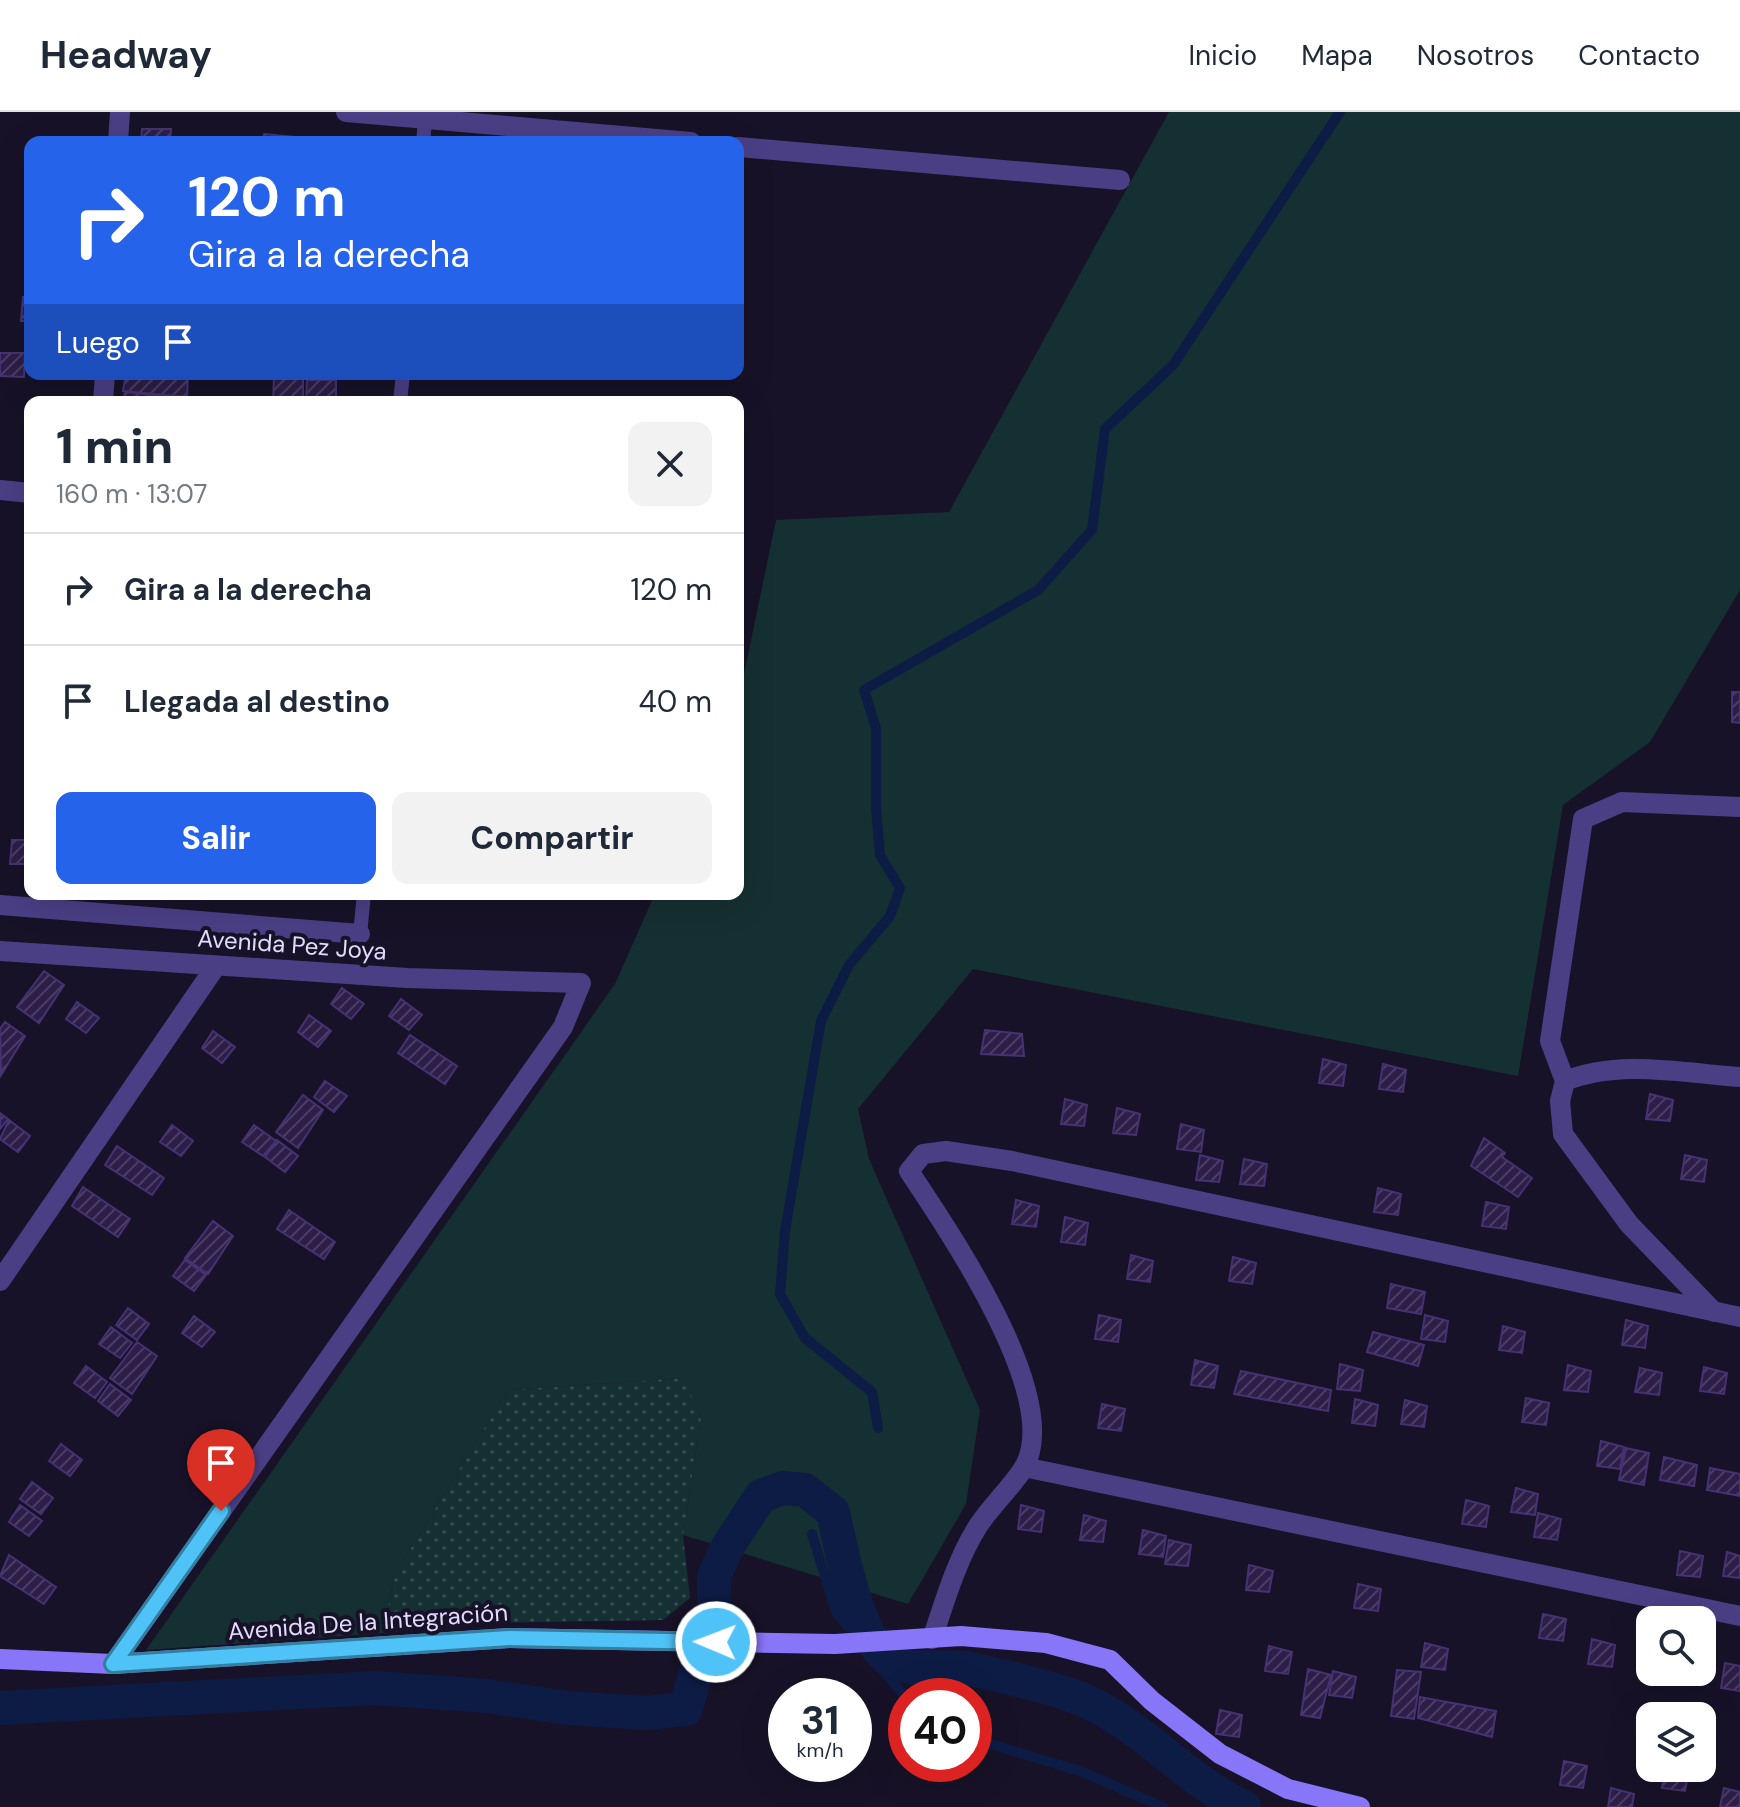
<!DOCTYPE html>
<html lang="es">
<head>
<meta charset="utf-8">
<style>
  body { margin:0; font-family:"DM Sans",sans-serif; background:#f2f2f3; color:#1f2937; height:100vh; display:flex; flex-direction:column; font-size:30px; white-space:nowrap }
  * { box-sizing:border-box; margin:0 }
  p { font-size:26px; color:#747a83 }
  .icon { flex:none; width:44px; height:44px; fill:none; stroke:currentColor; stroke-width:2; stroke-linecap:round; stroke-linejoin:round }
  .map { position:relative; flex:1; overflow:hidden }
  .drawer { position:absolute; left:24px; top:284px; width:720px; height:504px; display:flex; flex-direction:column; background:#fff; border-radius:16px; box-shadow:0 8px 32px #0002 }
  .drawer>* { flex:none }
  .guide { position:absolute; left:24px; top:24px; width:720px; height:244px; border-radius:16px; box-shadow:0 8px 32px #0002; background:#2563eb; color:#fff; overflow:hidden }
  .tools { position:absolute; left:1636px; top:1494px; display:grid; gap:16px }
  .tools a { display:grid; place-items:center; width:80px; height:80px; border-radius:16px; background:#fff; box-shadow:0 8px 32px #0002; font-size:40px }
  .speed { position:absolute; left:768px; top:1566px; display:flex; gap:16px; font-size:40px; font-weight:700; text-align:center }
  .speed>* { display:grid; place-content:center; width:104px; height:104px; border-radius:50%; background:#fff; box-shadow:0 8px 32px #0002; line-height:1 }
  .speed small { font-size:20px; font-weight:400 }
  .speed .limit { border:12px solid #d22; background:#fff; color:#111 }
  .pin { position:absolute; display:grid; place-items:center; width:68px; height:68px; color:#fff; margin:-82px -34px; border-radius:50% 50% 50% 0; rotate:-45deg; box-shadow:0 0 8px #0007 }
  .pin .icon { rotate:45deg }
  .me { position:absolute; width:88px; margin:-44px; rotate:271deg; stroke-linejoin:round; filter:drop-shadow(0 0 6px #0008) }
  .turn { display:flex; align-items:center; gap:28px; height:168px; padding:0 32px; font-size:36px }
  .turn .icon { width:104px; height:104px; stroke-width:2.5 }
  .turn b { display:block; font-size:56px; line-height:68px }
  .then { display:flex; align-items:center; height:76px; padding:0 32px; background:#0003; gap:16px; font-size:30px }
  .round { display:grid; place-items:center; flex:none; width:84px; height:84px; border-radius:16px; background:#f2f2f3 }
  .headline { display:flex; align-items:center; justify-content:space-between; height:136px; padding:0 32px }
  h1 { font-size:48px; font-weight:800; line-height:60px }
  .action { display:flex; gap:16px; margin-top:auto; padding:16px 32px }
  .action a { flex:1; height:92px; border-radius:16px; background:#2563eb; color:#fff; font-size:32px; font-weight:800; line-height:92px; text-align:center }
  .action a+a { background:#f2f2f3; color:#1f2937 }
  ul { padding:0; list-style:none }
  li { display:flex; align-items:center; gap:24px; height:112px; padding:0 32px; border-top:2px solid #e0e1e3 }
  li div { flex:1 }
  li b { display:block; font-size:30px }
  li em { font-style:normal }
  header { display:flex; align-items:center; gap:48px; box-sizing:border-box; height:112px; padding:0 40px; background:#fff; border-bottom:2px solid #e0e1e3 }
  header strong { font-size:38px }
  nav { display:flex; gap:44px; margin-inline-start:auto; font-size:28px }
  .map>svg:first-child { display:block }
  .grass { fill:#153032 }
  .park { fill:url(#park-dots) }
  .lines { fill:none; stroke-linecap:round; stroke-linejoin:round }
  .stream { stroke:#0d1c45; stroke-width:10 }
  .canal { stroke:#0d1c45; stroke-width:34 }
  .building { fill:url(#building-hatch); stroke:#463273; stroke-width:2 }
  .lane { stroke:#4a3f85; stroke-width:14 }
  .street { stroke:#4a3f85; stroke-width:20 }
  .secondary { stroke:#8876f8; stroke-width:20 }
  .route-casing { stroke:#337fa1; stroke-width:20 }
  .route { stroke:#4fc3f7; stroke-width:14 }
  .labels { text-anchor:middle; stroke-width:8; stroke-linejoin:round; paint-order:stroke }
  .street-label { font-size:24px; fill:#e2dbfd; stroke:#181228 }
</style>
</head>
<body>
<header>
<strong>Headway</strong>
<nav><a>Inicio</a><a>Mapa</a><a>Nosotros</a><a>Contacto</a></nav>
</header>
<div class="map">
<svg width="1740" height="1695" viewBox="0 0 1740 1695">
  <defs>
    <pattern id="park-dots" width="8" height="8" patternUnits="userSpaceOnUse" patternTransform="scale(2)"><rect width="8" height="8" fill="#153032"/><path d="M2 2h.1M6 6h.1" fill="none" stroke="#374d51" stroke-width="1.8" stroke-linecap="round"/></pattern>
    <pattern id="building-hatch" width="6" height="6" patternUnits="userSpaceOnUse" patternTransform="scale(2)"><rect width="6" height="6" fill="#2c1e48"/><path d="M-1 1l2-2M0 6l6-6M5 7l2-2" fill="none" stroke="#4a3e63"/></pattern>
  </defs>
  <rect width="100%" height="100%" fill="#181228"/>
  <!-- grass -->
  <path class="grass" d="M 1169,0 L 1740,0 L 1740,478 L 1650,630 L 1563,693 L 1518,964 L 973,857 L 858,997 L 869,1047 L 980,1298 L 966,1392 L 908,1492 L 683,1423 L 701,1306 L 682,1266 L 508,1278 L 394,1464 L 384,1521 L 146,1538 L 615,872 L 655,782 L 738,782 L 738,591 L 776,408 L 949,400 Z"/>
  <!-- park -->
  <path class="park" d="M 683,1266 L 701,1306 L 683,1423 L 690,1486 L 663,1508 L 480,1511 L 384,1521 L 394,1464 L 508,1278 Z"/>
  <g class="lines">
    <!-- stream -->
    <path class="stream" d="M 878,1316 L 872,1280 L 805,1226 L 780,1182 L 785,1119 L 821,909 L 849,853 L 890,804 L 900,776 L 880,743 L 876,696 L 876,616 L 864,578 L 1038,478 L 1092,418 L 1105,317 L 1173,253 L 1340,0
      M 812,1422 L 836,1500 L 906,1586
      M 974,1627 L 1083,1660 L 1163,1695"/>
    <!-- canal -->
    <path class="canal" d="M 714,1511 L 714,1464 L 728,1434 L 761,1384 L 783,1376 L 805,1378 L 833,1400 C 841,1437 857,1523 887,1546 C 908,1563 946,1551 970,1557 C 1003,1564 1058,1576 1088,1590 C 1142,1614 1191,1672 1244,1695
      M 0,1596 L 375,1576 L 487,1584 L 568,1596 L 646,1601 L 686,1597 L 696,1558"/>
  </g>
  <!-- building -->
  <path class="building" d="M 142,17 L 171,17 L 170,30 L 141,30 Z
    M 264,22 L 325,28 L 325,30 L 262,30 Z
    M 23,185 L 30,185 L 30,209 L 21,209 Z
    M 0,241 L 25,241 L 24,265 L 0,264 Z
    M 126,262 L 188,262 L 187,285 L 123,279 Z
    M 274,267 L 303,267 L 303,290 L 273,290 Z
    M 307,268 L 336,268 L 336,290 L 306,290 Z
    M 125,280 L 185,287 L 185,290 L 123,290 Z
    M 1732,580 L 1740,580 L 1740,611 L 1732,610 Z
    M 12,728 L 30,728 L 30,752 L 10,752 Z
    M 44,859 L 64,873 L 39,911 L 17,895 Z
    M 342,876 L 364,892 L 351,907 L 331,892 Z
    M 401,887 L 422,903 L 409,918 L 389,904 Z
    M 77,890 L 99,906 L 86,921 L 66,907 Z
    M 309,903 L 331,919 L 318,935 L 298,920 Z
    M 5,910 L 25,924 L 1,963 L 0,917 Z
    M 985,918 L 1022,922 L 1024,944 L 981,942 Z
    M 213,919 L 235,935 L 222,951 L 202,936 Z
    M 410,923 L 457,954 L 445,972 L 398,941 Z
    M 1323,947 L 1346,953 L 1343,974 L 1319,971 Z
    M 1383,952 L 1406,958 L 1403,980 L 1379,977 Z
    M 325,969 L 347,984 L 334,1000 L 314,985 Z
    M 1650,982 L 1673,988 L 1670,1009 L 1646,1007 Z
    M 303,983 L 323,998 L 298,1036 L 276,1020 Z
    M 1065,987 L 1087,993 L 1084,1014 L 1061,1012 Z
    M 1117,996 L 1140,1002 L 1136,1023 L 1113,1021 Z
    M 0,1001 L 8,1007 L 0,1017 Z
    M 9,1008 L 30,1024 L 18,1040 L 0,1027 Z
    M 1181,1012 L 1204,1018 L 1201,1040 L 1177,1037 Z
    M 172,1013 L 193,1029 L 181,1044 L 160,1030 Z
    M 254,1013 L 276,1029 L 263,1044 L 242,1030 Z
    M 1484,1026 L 1505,1041 L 1502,1045 L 1532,1066 L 1518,1085 L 1471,1054 Z
    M 277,1028 L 298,1044 L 285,1060 L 265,1045 Z
    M 117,1034 L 164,1066 L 152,1083 L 105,1053 Z
    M 1200,1043 L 1223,1049 L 1219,1070 L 1196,1068 Z
    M 1685,1043 L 1707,1048 L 1704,1070 L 1681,1067 Z
    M 1244,1047 L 1267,1052 L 1264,1074 L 1240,1072 Z
    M 83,1075 L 130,1107 L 118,1125 L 72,1094 Z
    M 1378,1076 L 1401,1082 L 1398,1103 L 1374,1100 Z
    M 1016,1088 L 1039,1094 L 1036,1115 L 1012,1112 Z
    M 1486,1090 L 1509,1095 L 1506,1117 L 1482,1114 Z
    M 289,1098 L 335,1130 L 324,1147 L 277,1117 Z
    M 1065,1105 L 1088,1111 L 1085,1133 L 1061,1130 Z
    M 213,1109 L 233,1124 L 208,1162 L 185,1146 Z
    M 1131,1143 L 1153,1149 L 1150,1170 L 1127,1167 Z
    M 1233,1145 L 1256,1151 L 1252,1172 L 1229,1169 Z
    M 185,1148 L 206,1163 L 194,1179 L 173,1164 Z
    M 1391,1172 L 1425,1180 L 1421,1202 L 1387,1196 Z
    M 128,1196 L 149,1212 L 137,1228 L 116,1213 Z
    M 1099,1203 L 1121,1208 L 1118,1230 L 1095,1227 Z
    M 1425,1203 L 1448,1209 L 1445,1230 L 1421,1227 Z
    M 194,1204 L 215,1220 L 202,1235 L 182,1221 Z
    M 1626,1208 L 1648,1214 L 1645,1236 L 1622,1233 Z
    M 1503,1214 L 1525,1220 L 1522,1241 L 1499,1238 Z
    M 111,1215 L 132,1231 L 120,1246 L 99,1232 Z
    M 1373,1220 L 1424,1233 L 1418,1254 L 1367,1240 Z
    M 137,1230 L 157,1244 L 132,1282 L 110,1266 Z
    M 1195,1248 L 1218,1254 L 1214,1276 L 1191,1273 Z
    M 1340,1252 L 1363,1258 L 1360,1279 L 1337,1277 Z
    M 1568,1253 L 1591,1259 L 1588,1280 L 1564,1278 Z
    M 86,1254 L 107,1270 L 95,1286 L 74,1271 Z
    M 1704,1255 L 1727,1261 L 1724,1282 L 1700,1279 Z
    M 1640,1256 L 1662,1261 L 1659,1283 L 1635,1280 Z
    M 1241,1259 L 1331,1278 L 1328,1299 L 1234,1282 Z
    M 110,1272 L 131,1288 L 118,1304 L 98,1289 Z
    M 1526,1286 L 1549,1291 L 1546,1313 L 1522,1310 Z
    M 1355,1287 L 1378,1293 L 1375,1314 L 1352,1311 Z
    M 1405,1288 L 1427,1294 L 1424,1315 L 1401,1312 Z
    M 1102,1292 L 1125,1297 L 1121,1319 L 1098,1316 Z
    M 1601,1329 L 1624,1335 L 1620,1357 L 1597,1354 Z
    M 61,1332 L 82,1348 L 70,1364 L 49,1349 Z
    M 1626,1336 L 1649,1341 L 1644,1373 L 1619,1368 Z
    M 1664,1345 L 1697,1353 L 1694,1374 L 1660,1368 Z
    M 1710,1356 L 1740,1362 L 1740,1384 L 1707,1378 Z
    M 32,1370 L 53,1386 L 41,1402 L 20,1387 Z
    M 1516,1376 L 1538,1382 L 1535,1403 L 1511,1400 Z
    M 1466,1388 L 1489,1394 L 1486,1415 L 1462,1412 Z
    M 20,1393 L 42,1409 L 29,1424 L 9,1410 Z
    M 1021,1393 L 1044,1399 L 1041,1420 L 1018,1417 Z
    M 1538,1401 L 1561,1407 L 1557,1428 L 1534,1425 Z
    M 1084,1403 L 1106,1409 L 1103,1430 L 1080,1428 Z
    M 1143,1418 L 1166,1424 L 1163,1445 L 1139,1442 Z
    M 1169,1428 L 1191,1433 L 1188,1454 L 1165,1452 Z
    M 1680,1439 L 1703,1444 L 1700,1465 L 1677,1463 Z
    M 1727,1440 L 1740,1444 L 1740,1466 L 1723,1464 Z
    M 9,1443 L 56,1475 L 44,1492 L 0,1464 Z
    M 1249,1453 L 1273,1459 L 1269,1480 L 1246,1478 Z
    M 1358,1472 L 1381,1477 L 1378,1499 L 1354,1496 Z
    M 1543,1502 L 1566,1507 L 1563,1529 L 1539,1526 Z
    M 1592,1527 L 1615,1533 L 1612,1555 L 1588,1552 Z
    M 1425,1531 L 1448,1537 L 1445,1558 L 1421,1555 Z
    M 1269,1534 L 1292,1540 L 1288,1562 L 1265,1559 Z
    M 1725,1551 L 1740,1554 L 1740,1579 L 1721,1576 Z
    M 1308,1557 L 1331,1563 L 1320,1606 L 1301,1603 Z
    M 1397,1558 L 1421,1560 L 1414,1607 L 1391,1604 Z
    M 1333,1559 L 1356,1565 L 1352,1586 L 1329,1583 Z
    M 1420,1585 L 1496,1599 L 1492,1625 L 1418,1606 Z
    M 1220,1598 L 1242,1603 L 1239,1625 L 1216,1622 Z
    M 1564,1649 L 1587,1654 L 1583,1676 L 1560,1673 Z
    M 1665,1656 L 1689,1657 L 1685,1679 L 1662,1676 Z
    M 1611,1676 L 1634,1682 L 1632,1695 L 1608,1695 Z
    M 1724,1676 L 1740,1680 L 1740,1695 L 1720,1695 Z"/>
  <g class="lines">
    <!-- lane -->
    <path class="lane" d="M 423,30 L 426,0
      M 400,290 L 403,262
      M 360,822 L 364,782"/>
    <!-- street -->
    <path class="street" d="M 346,0 L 691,30
      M 118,30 L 120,0
      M 738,35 L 1120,68
      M 103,290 L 105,262
      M 0,378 L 30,381
      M 0,793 L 360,822
      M 0,839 L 407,866 L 581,871 L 563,915 L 113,1552
      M 1565,969 L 1550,929 L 1583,707 L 1622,690 L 1740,695
      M 0,1169 L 216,854
      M 1714,1200 L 1629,1112 L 1563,1022 L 1560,989 L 1565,969 C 1619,947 1683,961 1740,965
      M 1024,1355 L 1740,1504
      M 932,1527 C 945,1489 956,1449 978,1414 C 991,1394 1010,1377 1023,1357 C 1066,1288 947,1117 909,1059 L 923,1042 L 946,1039 L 1012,1049 L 1740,1205"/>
    <!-- secondary -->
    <path class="secondary" d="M 0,1547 L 113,1552 L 509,1526 L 835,1532 L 961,1524 L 1046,1531 L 1110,1548 L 1152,1589 L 1220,1642 L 1288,1677 L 1360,1695"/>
  </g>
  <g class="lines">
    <defs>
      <path id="route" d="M 221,1399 L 113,1552 L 509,1526 L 716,1530"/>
    </defs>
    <!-- route casing -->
    <use href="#route" class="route-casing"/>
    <!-- route -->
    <use href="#route" class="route"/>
  </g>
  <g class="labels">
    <!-- street labels -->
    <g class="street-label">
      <text transform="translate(292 833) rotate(4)" y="8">Avenida Pez Joya</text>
      <text transform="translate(368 1510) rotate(-4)" y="8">Avenida De la Integración</text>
    </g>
  </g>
</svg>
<div class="tools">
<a><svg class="icon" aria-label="search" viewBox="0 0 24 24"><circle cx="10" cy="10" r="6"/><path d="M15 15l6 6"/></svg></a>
<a><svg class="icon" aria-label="layers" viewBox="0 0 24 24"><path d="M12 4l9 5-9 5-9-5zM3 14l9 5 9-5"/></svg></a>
</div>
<div class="speed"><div>31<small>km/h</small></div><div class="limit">40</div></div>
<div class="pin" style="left:221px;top:1399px;background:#d93025"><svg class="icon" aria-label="arrive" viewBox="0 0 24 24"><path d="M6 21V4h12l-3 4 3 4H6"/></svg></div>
<svg class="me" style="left:716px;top:1530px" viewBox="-20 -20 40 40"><circle r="17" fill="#4fc3f7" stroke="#fff" stroke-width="3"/><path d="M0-11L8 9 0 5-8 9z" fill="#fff"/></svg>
<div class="guide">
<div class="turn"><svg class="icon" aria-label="right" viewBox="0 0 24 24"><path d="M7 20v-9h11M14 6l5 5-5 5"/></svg><div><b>120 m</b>Gira a la derecha</div></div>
<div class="then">Luego<svg class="icon" aria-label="arrive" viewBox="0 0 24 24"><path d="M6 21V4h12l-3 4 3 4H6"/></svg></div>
</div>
<section class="drawer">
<div class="headline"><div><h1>1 min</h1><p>160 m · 13:07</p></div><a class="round"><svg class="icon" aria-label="close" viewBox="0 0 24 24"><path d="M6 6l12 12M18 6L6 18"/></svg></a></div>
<ul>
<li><svg class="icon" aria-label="right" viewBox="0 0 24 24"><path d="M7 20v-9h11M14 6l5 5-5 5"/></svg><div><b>Gira a la derecha</b></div><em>120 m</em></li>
<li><svg class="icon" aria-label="arrive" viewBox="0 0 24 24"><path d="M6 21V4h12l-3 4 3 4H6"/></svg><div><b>Llegada al destino</b></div><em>40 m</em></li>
</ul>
<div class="action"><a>Salir</a><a>Compartir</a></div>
</section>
</div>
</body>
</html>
